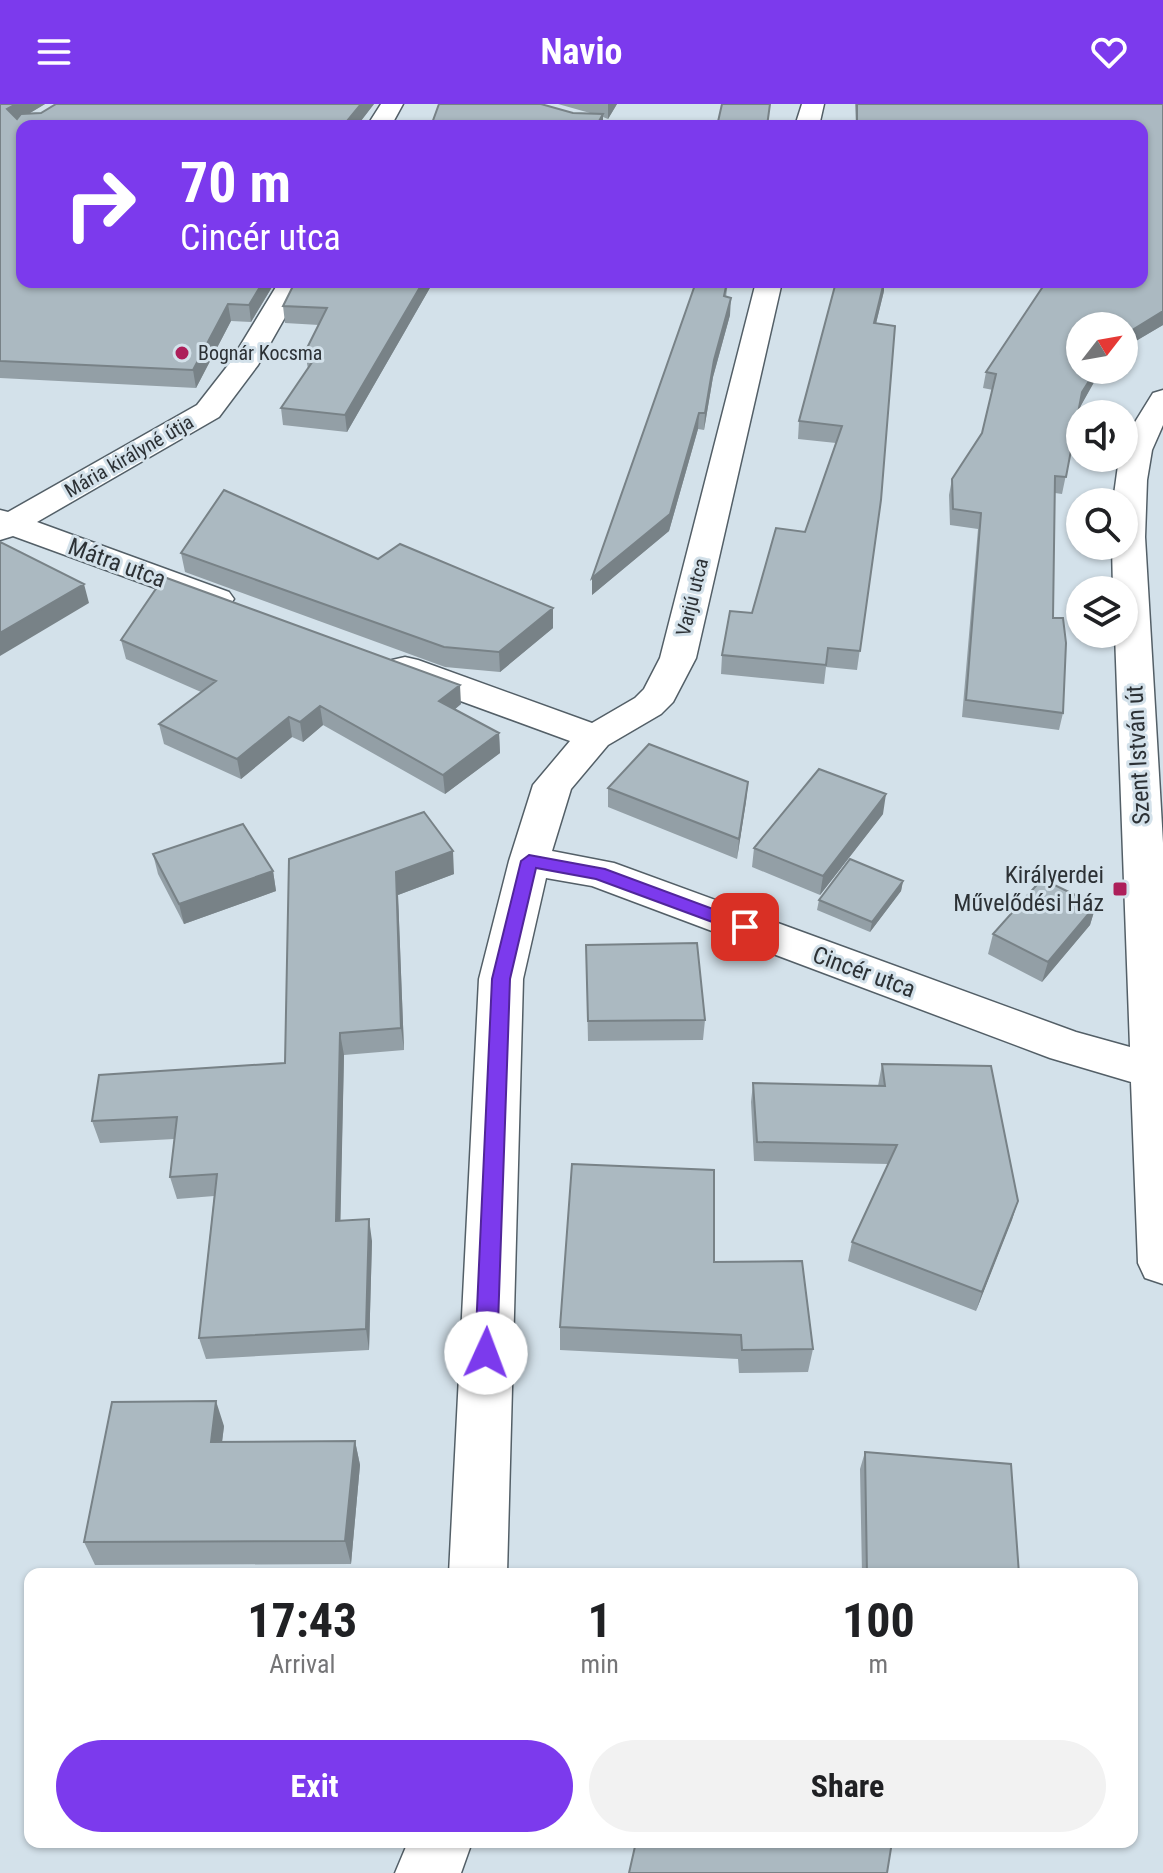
<!DOCTYPE html>
<html lang="en">
<head>
<meta charset="utf-8">
<style>
  body { margin:0; font-family:"Roboto Condensed",sans-serif; background:#f2f2f2; color:#202124; height:100vh; display:flex; flex-direction:column; font-size:30px; white-space:nowrap }
  * { box-sizing:border-box; margin:0 }
  p { font-size:26px; color:#757577 }
  .icon { flex:none; width:44px; height:44px; fill:none; stroke:currentColor; stroke-width:2; stroke-linecap:round; stroke-linejoin:round }
  .map { position:relative; flex:1; overflow:hidden }
  .drawer { position:absolute; left:24px; top:1464px; width:1114px; height:280px; display:flex; flex-direction:column; background:#fff; border-radius:16px; box-shadow:0 2px 6px #0004 }
  .drawer>* { flex:none }
  .banner { position:absolute; left:16px; top:16px; width:1132px; height:168px; border-radius:16px; box-shadow:0 2px 6px #0004; background:#7c3aed; color:#fff; overflow:hidden }
  .needle { width:52px; rotate:59deg }
  .controls { position:absolute; left:1066px; top:208px; display:grid; gap:16px }
  .controls a { display:grid; place-items:center; width:72px; height:72px; border-radius:50%; background:#fff; box-shadow:0 2px 6px #0004; font-size:40px }
  .pin { position:absolute; display:grid; place-items:center; width:68px; height:68px; color:#fff; margin:-34px; border-radius:16px; box-shadow:0 4px 12px #0006 }
  .me { position:absolute; width:88px; margin:-44px; rotate:2deg; stroke-linejoin:round; filter:drop-shadow(0 0 6px #0008) }
  .turn { display:flex; align-items:center; gap:28px; height:168px; padding:0 32px; font-size:36px }
  .turn .icon { width:104px; height:104px; stroke-width:2.5 }
  .turn b { display:block; font-size:56px; line-height:68px }
  .eta { display:flex; justify-content:space-evenly; align-items:center; height:136px; text-align:center }
  .eta b { font-size:48px; font-weight:700; line-height:56px }
  .primary-button { display:flex; gap:16px; margin-top:auto; padding:16px 32px }
  .primary-button a { flex:1; height:92px; border-radius:48px; background:#7c3aed; color:#fff; font-size:32px; font-weight:700; line-height:92px; text-align:center }
  .primary-button a+a { background:#f2f2f2; color:#202124 }
  header { display:flex; justify-content:space-between; align-items:center; height:104px; padding:0 32px; background:#7c3aed; color:#fff; font-size:36px; font-weight:700 }
  .map>svg:first-child { display:block }
  .lines { fill:none; stroke-linecap:round; stroke-linejoin:round }
  .minor-casing { stroke:#535f67; stroke-width:3 }
  .minor { fill:#fff; fill-rule:evenodd }
  .wall { fill:#939fa6 }
  .shaded-wall { fill:#788287 }
  .building { fill:#abb9c1; stroke:#788287; stroke-width:2 }
  .route { fill:#7c3aed; stroke:#51269a; stroke-width:2 }
  .poi-dot { fill:#ad1f5a; stroke:#d3e1ea; stroke-width:3 }
  .labels { text-anchor:middle; stroke-width:6; stroke-linejoin:round; paint-order:stroke }
  .far-poi-label { font-size:20px; fill:#2c3135; stroke:#d3e1ea; text-anchor:start }
  .far-street-label { font-size:20px; fill:#2c3135; stroke:#d3e1ea }
  .street-label { font-size:24px; fill:#2c3135; stroke:#d3e1ea }
  .poi-label { font-size:24px; fill:#2c3135; stroke:#d3e1ea; text-anchor:end }
</style>
</head>
<body>
<header><svg class="icon" aria-label="menu" viewBox="0 0 24 24"><path d="M4 6h16M4 12h16M4 18h16"/></svg>Navio<svg class="icon" aria-label="heart" viewBox="0 0 24 24"><path d="M12 20l-8-8c-3-5 5-10 8-4 3-6 11-1 8 4z"/></svg></header>
<div class="map">
<svg width="1163" height="1769" viewBox="0 0 1163 1769">
  <rect width="100%" height="100%" fill="#d3e1ea"/>
  <g class="lines">
    <defs>
      <path id="minor" d="M 381,0 L 403,0 L 391,22 L 367,22 Z
        M 802,0 L 824,0 L 819,22 L 795,22 Z
        M 279,178 L 305,178 L 258,261 L 219,313 L 37,418 L 229,488 L 234,495 L 229,502 L 217,505 L 205,502 L 13,432 L 0,436 L 0,406 L 8,408 L 197,301 L 229,260 Z
        M 756,178 L 782,178 L 696,554 L 673,598 L 661,610 L 608,641 L 571,685 L 552,747 L 614,759 L 1076,928 L 1130,943 L 1115,530 L 1124,530 L 1124,486 L 1113,486 L 1112,442 L 1124,442 L 1124,398 L 1113,398 L 1119,354 L 1124,354 L 1127,331 L 1153,289 L 1163,286 L 1163,321 L 1152,346 L 1147,376 L 1145,433 L 1163,739 L 1163,1180 L 1145,1174 L 1138,1159 L 1131,978 L 1050,954 L 592,782 L 546,774 L 523,875 L 507,1470 L 449,1470 L 479,875 L 509,757 L 533,681 L 570,637 L 392,572 L 387,564 L 392,556 L 405,553 L 418,556 L 592,619 L 635,594 L 644,585 L 660,554 Z
        M 408,1738 L 472,1738 L 461,1769 L 395,1769 Z"/>
    </defs>
    <!-- minor casing -->
    <use href="#minor" class="minor-casing"/>
    <!-- minor -->
    <use href="#minor" class="minor"/>
  </g>
  <!-- wall -->
  <path class="wall" d="M 0,0 L 45,0 L 30,9 L 374,0 L 357,22 L 22,22 L 275,178 L 251,218 L 231,217 L 196,284 L 0,274 Z
    M 558,0 L 617,0 L 608,15 L 603,13 L 603,21 L 573,9 L 590,9 Z
    M 855,0 L 1163,0 L 1163,221 L 1124,244 L 1124,222 L 1080,303 L 1062,390 L 1055,389 L 1053,514 L 1063,609 L 1059,626 L 962,613 L 978,425 L 950,421 L 949,391 L 952,375 L 982,329 L 993,286 L 983,284 L 986,268 L 1142,178 L 1142,22 L 856,22 Z
    M 295,178 L 460,178 L 458,183 L 431,182 L 347,328 L 283,321 L 281,304 L 308,265 L 305,248 L 319,221 L 285,219 L 283,202 Z
    M 696,178 L 728,178 L 726,193 L 730,211 L 713,273 L 704,326 L 698,325 L 669,427 L 592,491 Z
    M 884,187 L 876,219 L 881,396 L 857,566 L 826,563 L 824,580 L 721,570 L 722,551 L 752,509 L 805,428 L 836,339 L 798,335 L 799,317 Z
    M 181,449 L 378,455 L 553,524 L 500,568 L 445,563 L 185,468 Z
    M 121,536 L 461,600 L 455,605 L 499,629 L 500,649 L 445,690 L 323,621 L 303,638 L 292,633 L 241,675 L 164,640 L 159,620 L 201,588 L 126,555 Z
    M 748,678 L 737,755 L 608,703 L 608,684 Z
    M 883,710 L 820,791 L 752,763 L 754,744 Z
    M 153,750 L 273,767 L 276,787 L 184,820 L 158,770 Z
    M 289,755 L 454,770 L 398,791 L 404,946 L 344,951 L 340,1117 L 372,1137 L 369,1246 L 206,1255 L 199,1234 L 214,1092 L 177,1095 L 170,1073 L 174,1035 L 100,1039 L 92,1017 L 285,959 Z
    M 903,777 L 901,787 L 870,828 L 817,806 L 819,796 Z
    M 1096,801 L 1090,821 L 1042,878 L 988,850 L 993,830 Z
    M 586,841 L 705,916 L 703,936 L 588,937 Z
    M 882,960 L 1018,1097 L 976,1207 L 848,1157 L 852,1138 L 888,1060 L 754,1057 L 751,998 L 753,979 L 878,982 Z
    M 714,1158 L 813,1245 L 808,1268 L 739,1269 L 738,1255 L 560,1246 L 560,1223 Z
    M 224,1322 L 222,1338 L 355,1337 L 360,1361 L 351,1460 L 95,1461 L 84,1438 Z
    M 865,1348 L 1019,1470 L 862,1470 L 860,1365 Z"/>
  <!-- shaded-wall -->
  <path class="shaded-wall" d="M 16,0 L 45,0 L 10,21 L 7,5 Z
    M 361,0 L 374,0 L 357,22 L 343,22 Z
    M 608,0 L 617,0 L 608,15 Z
    M 603,10 L 603,22 L 598,19 Z
    M 263,178 L 275,178 L 251,218 L 249,201 Z
    M 423,178 L 431,178 L 431,182 L 347,328 L 345,311 Z
    M 884,178 L 884,187 L 872,236 L 874,219 Z
    M 731,194 L 730,211 L 713,273 L 704,326 L 705,309 L 714,256 Z
    M 228,200 L 231,217 L 196,284 L 193,266 Z
    M 1163,207 L 1163,221 L 1124,244 L 1124,231 Z
    M 1096,266 L 1101,266 L 1079,305 L 1082,288 Z
    M 699,309 L 698,325 L 669,427 L 592,491 L 592,474 Z
    M 84,480 L 89,499 L 0,552 L 0,529 Z
    M 553,504 L 553,524 L 500,568 L 499,548 Z
    M 460,581 L 461,600 L 441,617 L 439,597 Z
    M 320,602 L 323,621 L 303,638 L 300,618 Z
    M 289,613 L 292,633 L 241,675 L 237,655 Z
    M 499,629 L 500,649 L 445,690 L 443,671 Z
    M 748,678 L 746,698 L 737,755 L 739,735 Z
    M 886,690 L 883,710 L 820,791 L 823,772 Z
    M 453,747 L 454,770 L 398,791 L 404,946 L 401,924 L 396,768 Z
    M 273,767 L 276,787 L 184,820 L 179,800 Z
    M 903,777 L 901,787 L 870,828 L 872,818 Z
    M 1096,801 L 1090,821 L 1042,878 L 1048,858 Z
    M 340,929 L 344,951 L 340,1139 L 336,1117 Z
    M 1018,1097 L 1012,1116 L 976,1207 L 982,1188 Z
    M 369,1115 L 372,1137 L 369,1246 L 366,1225 Z
    M 216,1297 L 224,1322 L 219,1362 L 211,1338 Z
    M 355,1337 L 360,1361 L 351,1460 L 345,1437 Z"/>
  <!-- building -->
  <path class="building" d="M 0,0 L 16,0 L 7,5 L 17,15 L 21,10 L 41,9 L 56,0 L 361,0 L 343,22 L 22,22 L 22,178 L 263,178 L 249,201 L 228,200 L 193,266 L 0,257 Z
    M 439,0 L 541,0 L 573,9 L 603,10 L 598,19 L 606,22 L 431,22 Z
    M 722,0 L 770,0 L 767,22 L 717,22 Z
    M 857,0 L 1163,0 L 1163,207 L 1124,231 L 1124,222 L 1080,222 L 1080,266 L 1096,266 L 1082,288 L 1066,373 L 1055,372 L 1053,514 L 1063,514 L 1066,539 L 1063,609 L 966,596 L 981,409 L 953,405 L 952,375 L 982,329 L 996,270 L 986,268 L 1046,178 L 1142,178 L 1142,22 L 857,22 Z
    M 295,178 L 423,178 L 345,311 L 281,304 L 319,248 L 305,248 L 327,204 L 283,202 Z
    M 696,178 L 727,178 L 724,192 L 731,194 L 714,256 L 705,309 L 699,309 L 670,410 L 592,474 Z
    M 836,178 L 884,178 L 874,219 L 895,222 L 881,396 L 860,547 L 828,544 L 826,561 L 722,551 L 730,507 L 752,509 L 776,424 L 805,428 L 842,322 L 799,317 Z
    M 224,386 L 378,455 L 400,440 L 553,504 L 499,548 L 444,543 L 181,449 Z
    M 0,438 L 84,480 L 0,529 Z
    M 164,473 L 460,581 L 439,597 L 499,629 L 443,671 L 320,602 L 300,618 L 289,613 L 237,655 L 159,620 L 216,577 L 121,536 Z
    M 649,640 L 748,678 L 739,735 L 608,684 Z
    M 819,665 L 886,690 L 823,772 L 754,744 Z
    M 424,708 L 453,747 L 396,768 L 401,924 L 340,929 L 336,1117 L 369,1115 L 366,1225 L 199,1234 L 217,1070 L 170,1073 L 177,1013 L 92,1017 L 99,971 L 285,959 L 289,755 Z
    M 243,720 L 273,767 L 179,800 L 153,750 Z
    M 850,755 L 903,777 L 872,818 L 819,796 Z
    M 1042,775 L 1096,801 L 1048,858 L 993,830 Z
    M 697,839 L 705,916 L 588,917 L 586,841 Z
    M 882,960 L 991,962 L 1018,1097 L 982,1188 L 852,1138 L 897,1041 L 757,1038 L 753,979 L 885,982 Z
    M 572,1060 L 714,1066 L 714,1158 L 802,1157 L 813,1245 L 742,1246 L 741,1231 L 560,1223 Z
    M 216,1297 L 211,1338 L 355,1337 L 345,1437 L 84,1438 L 112,1298 Z
    M 865,1348 L 1011,1360 L 1019,1470 L 867,1470 Z
    M 636,1738 L 892,1738 L 887,1769 L 629,1769 Z"/>
  <!-- route -->
  <path class="route" d="M 529,751 L 605,765 L 751,819 L 754,823 L 745,830 L 596,775 L 536,764 L 510,875 L 497,1249 L 494,1256 L 486,1259 L 478,1256 L 475,1249 L 492,875 L 521,757 Z"/>
  <!-- markers -->
  <g class="poi-dot">
    <circle cx="182" cy="249" r="8"/>
    <rect x="1112" y="777" width="16" height="16" rx="4"/>
  </g>
  <g class="labels">
    <!-- far-poi labels -->
    <g class="far-poi-label">
      <text x="198" y="256">Bognár Kocsma</text>
    </g>
    <!-- far-street labels -->
    <g class="far-street-label">
      <text transform="translate(129 352) rotate(-30)" y="7">Mária királyné útja</text>
      <text transform="translate(692 493) rotate(-76)" y="7">Varjú utca</text>
    </g>
    <!-- street labels -->
    <g class="street-label">
      <text transform="translate(117 459) rotate(20)" y="8">Mátra utca</text>
      <text transform="translate(1138 651) rotate(-93)" y="8">Szent István út</text>
      <text transform="translate(864 868) rotate(20)" y="8">Cincér utca</text>
    </g>
    <!-- poi labels -->
    <g class="poi-label">
      <text x="1104" y="779">Királyerdei<tspan x="1104" dy="28">Művelődési Ház</tspan></text>
    </g>
  </g>
</svg>
<div class="controls">
<a><svg class="needle" viewBox="-14 -14 28 28"><path d="M0-13l5 13h-10z" fill="#e53935"/><path d="M0 13l5-13h-10z" fill="#757577"/></svg></a>
<a><svg class="icon" aria-label="sound" viewBox="0 0 24 24"><path d="M4 9h4l5-4v14l-5-4H4zM17 9q2 3 0 6"/></svg></a>
<a><svg class="icon" aria-label="search" viewBox="0 0 24 24"><circle cx="10" cy="10" r="6"/><path d="M15 15l6 6"/></svg></a>
<a><svg class="icon" aria-label="layers" viewBox="0 0 24 24"><path d="M12 4l9 5-9 5-9-5zM3 14l9 5 9-5"/></svg></a>
</div>
<div class="pin" style="left:745px;top:823px;background:#d93025"><svg class="icon" aria-label="arrive" viewBox="0 0 24 24"><path d="M6 21V4h12l-3 4 3 4H6"/></svg></div>
<svg class="me" style="left:486px;top:1249px" viewBox="-20 -20 40 40"><circle r="19" fill="#fff"/><path d="M0-13L10 11 0 6-10 11z" fill="#7c3aed"/></svg>
<div class="banner">
<div class="turn"><svg class="icon" aria-label="right" viewBox="0 0 24 24"><path d="M7 20v-9h11M14 6l5 5-5 5"/></svg><div><b>70 m</b>Cincér utca</div></div>
</div>
<section class="drawer">
<div class="eta">
<div><b>17:43</b><p>Arrival</p></div>
<div><b>1</b><p>min</p></div>
<div><b>100</b><p>m</p></div>
</div>
<div class="primary-button"><a>Exit</a><a>Share</a></div>
</section>
</div>
</body>
</html>
